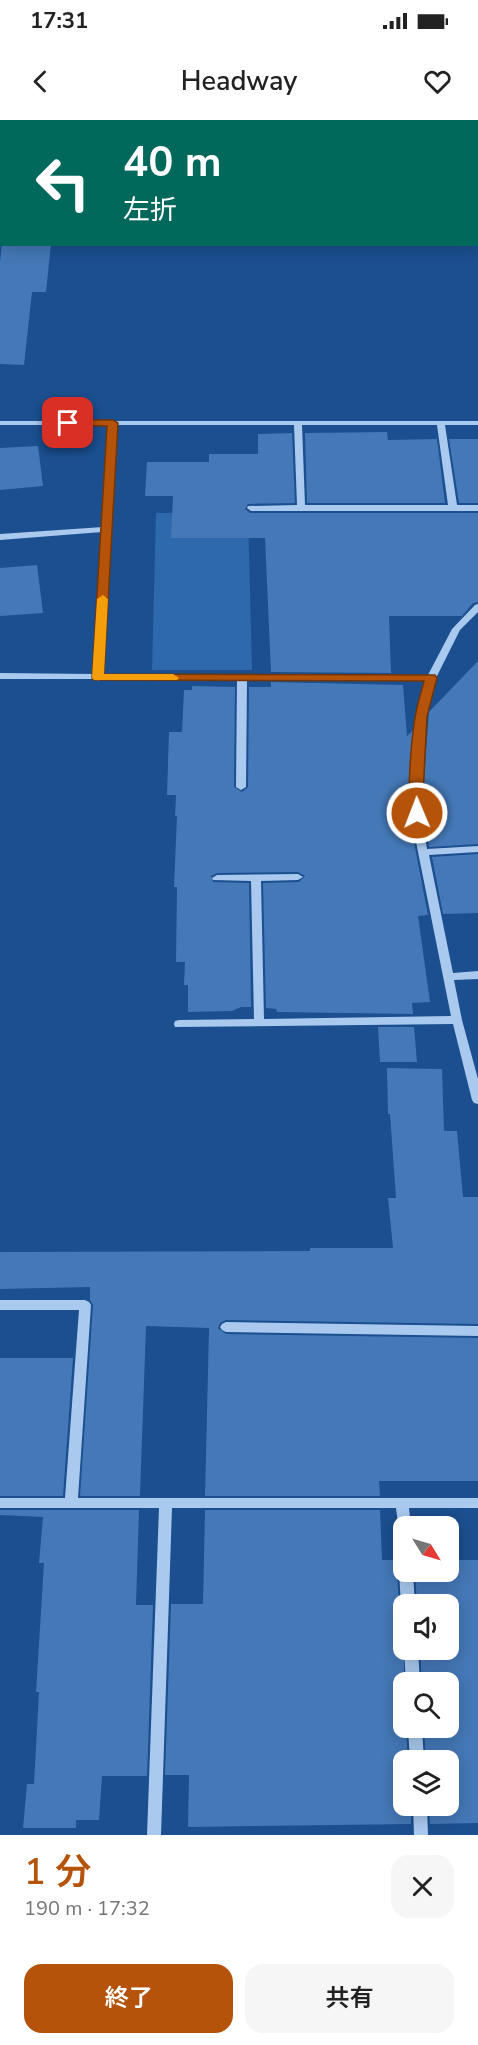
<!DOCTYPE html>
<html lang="ja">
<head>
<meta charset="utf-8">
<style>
  body { margin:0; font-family:"Nunito Sans","Noto Sans JP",sans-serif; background:#f6f6f6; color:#222; height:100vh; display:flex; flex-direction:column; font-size:22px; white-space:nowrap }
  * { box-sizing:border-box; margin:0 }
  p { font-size:20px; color:#767676 }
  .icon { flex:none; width:33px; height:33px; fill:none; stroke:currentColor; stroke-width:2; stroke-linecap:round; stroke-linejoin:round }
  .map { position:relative; height:1715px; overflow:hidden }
  .panel { display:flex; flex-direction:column; background:#fff; flex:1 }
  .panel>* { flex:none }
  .guide { position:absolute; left:0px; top:0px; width:478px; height:126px; box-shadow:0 3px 15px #0003; background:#00695c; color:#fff; overflow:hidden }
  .needle { width:39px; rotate:127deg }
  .buttons { position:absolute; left:393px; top:1396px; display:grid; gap:12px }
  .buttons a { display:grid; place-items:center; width:66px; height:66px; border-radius:12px; background:#fff; box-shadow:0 3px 15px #0003; font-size:30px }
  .pin { position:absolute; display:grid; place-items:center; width:51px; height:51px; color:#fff; margin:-26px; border-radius:12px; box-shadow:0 3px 9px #0006 }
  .me { position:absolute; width:66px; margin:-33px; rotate:359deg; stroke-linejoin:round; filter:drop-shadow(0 0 4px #0008) }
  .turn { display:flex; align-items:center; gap:21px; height:126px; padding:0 24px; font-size:27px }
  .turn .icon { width:78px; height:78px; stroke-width:2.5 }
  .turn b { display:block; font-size:42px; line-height:51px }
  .round { display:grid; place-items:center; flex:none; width:63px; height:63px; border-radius:18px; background:#f6f6f6 }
  .overview { display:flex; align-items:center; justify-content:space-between; height:102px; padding:0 24px }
  h1 { font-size:36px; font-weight:600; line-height:45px; color:#b45309 }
  .primary-button { display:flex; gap:12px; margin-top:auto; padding:12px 24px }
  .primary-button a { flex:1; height:69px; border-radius:18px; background:#b45309; color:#fff; font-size:24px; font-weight:600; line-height:69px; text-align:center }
  .primary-button a+a { background:#f6f6f6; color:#222 }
  .status { display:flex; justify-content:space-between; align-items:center; height:42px; padding:0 30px; background:#fff; direction:ltr }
  .status svg { height:16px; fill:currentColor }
  header { display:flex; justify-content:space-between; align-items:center; height:78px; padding:0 24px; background:#fff; font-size:27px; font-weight:600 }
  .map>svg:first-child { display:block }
  .green { fill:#2e69ad }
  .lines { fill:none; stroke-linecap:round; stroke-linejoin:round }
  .stream { fill:#9cc4f0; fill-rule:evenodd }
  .building { fill:#4478b7 }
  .minor { fill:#a9c9ee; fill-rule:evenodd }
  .route { fill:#b45309; stroke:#753606; stroke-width:1.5 }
  .slow { fill:#f59e0b }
</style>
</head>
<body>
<div class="status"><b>17:31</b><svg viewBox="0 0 49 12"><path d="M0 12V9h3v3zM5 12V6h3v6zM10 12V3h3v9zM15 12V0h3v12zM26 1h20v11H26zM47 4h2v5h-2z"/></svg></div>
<header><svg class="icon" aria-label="back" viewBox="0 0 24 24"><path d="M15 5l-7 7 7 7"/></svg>Headway<svg class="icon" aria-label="heart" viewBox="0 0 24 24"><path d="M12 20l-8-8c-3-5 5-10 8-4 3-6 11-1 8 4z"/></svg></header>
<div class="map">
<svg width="478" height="1715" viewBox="0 0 478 1715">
  <rect width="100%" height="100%" fill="#1b4f8f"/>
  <!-- green -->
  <path class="green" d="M 156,393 L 248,393 L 252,550 L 152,550 Z"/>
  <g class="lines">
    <!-- stream -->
    <path class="stream" d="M 477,69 L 478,69 L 478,75 L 477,75 Z
      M 0,94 L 2,94 L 2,100 L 0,100 Z"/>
  </g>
  <!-- building -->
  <path class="building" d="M 2,124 L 51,124 L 46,172 L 32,172 L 24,245 L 0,244 L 0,142 Z
    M 387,312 L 388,320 L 437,319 L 445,383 L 307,383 L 305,313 Z
    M 292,313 L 295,383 L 248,384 L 245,389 L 250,393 L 478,393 L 478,482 L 473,483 L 462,496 L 389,496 L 391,553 L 271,552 L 265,418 L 171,418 L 173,376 L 145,376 L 147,342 L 209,342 L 209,334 L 258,334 L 258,314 Z
    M 449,319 L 478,319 L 478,383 L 459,383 Z
    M 38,326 L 43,366 L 0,370 L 0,328 Z
    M 37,445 L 43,493 L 0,496 L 0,448 Z
    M 478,541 L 478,724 L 429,727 L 423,673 L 429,592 Z
    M 271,562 L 403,565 L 407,616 L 413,610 L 409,673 L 412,712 L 428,795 L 418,796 L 430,882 L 412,883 L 413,894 L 277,892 L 276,889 L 266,888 L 263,763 L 299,762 L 305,756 L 298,752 L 217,753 L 211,756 L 213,762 L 249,763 L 251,887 L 241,887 L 232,891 L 188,892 L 188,865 L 184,865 L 185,842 L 176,842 L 177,767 L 174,767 L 177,696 L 175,696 L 176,675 L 167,675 L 169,612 L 182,612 L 184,570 L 192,570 L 192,566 L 235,567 L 234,667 L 242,672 L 248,667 L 249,567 L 271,567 Z
    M 478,734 L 478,793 L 443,794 L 432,737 Z
    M 378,907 L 414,907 L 417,942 L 380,942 Z
    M 387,948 L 442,949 L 444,1011 L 457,1011 L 463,1077 L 478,1077 L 478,1204 L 226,1200 L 220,1203 L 218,1208 L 226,1214 L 478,1218 L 478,1361 L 379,1361 L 380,1376 L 205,1376 L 209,1208 L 146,1206 L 140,1376 L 80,1376 L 93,1185 L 90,1180 L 90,1167 L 0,1169 L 0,1132 L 310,1131 L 310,1128 L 393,1128 L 388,1078 L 396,1078 L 390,994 L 388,994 Z
    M 0,1238 L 73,1238 L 63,1376 L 0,1376 Z
    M 0,1390 L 139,1390 L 136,1485 L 153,1485 L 147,1656 L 102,1656 L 99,1700 L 76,1700 L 76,1708 L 23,1708 L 27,1664 L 34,1664 L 39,1572 L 36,1572 L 44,1443 L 39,1443 L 43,1397 L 0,1395 Z
    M 205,1390 L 380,1390 L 382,1440 L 404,1440 L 404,1445 L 397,1452 L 399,1485 L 404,1491 L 404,1608 L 406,1608 L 408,1641 L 404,1641 L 404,1686 L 411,1686 L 411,1704 L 188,1707 L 189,1655 L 165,1655 L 171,1484 L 203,1484 Z
    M 448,1440 L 478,1440 L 478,1703 L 430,1704 L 429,1686 L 448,1686 L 448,1641 L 426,1641 L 424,1608 L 448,1608 L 448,1563 L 422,1563 L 420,1530 L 448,1530 L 448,1485 L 417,1485 L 415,1452 L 448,1452 Z"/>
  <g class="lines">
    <!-- minor -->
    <path class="minor" d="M 0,301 L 478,301 L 478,305 L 445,305 L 457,385 L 478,385 L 478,391 L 251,391 L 247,388 L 248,386 L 297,385 L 294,305 L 117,305 L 103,554 L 428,555 L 452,509 L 475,485 L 478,484 L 478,492 L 460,510 L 436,558 L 426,596 L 421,673 L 424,712 L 427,729 L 478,726 L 478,732 L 429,735 L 453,853 L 478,851 L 478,859 L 454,860 L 462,900 L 478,959 L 478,984 L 474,983 L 472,980 L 453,904 L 175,907 L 174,904 L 175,901 L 179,900 L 254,899 L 251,761 L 213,760 L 212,758 L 217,755 L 298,754 L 303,757 L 298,760 L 261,761 L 264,899 L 451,896 L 414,712 L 411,673 L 416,596 L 426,561 L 247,560 L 246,667 L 241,670 L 236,667 L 237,560 L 102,559 L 98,561 L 94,559 L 0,559 L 0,553 L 94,554 L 102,412 L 0,420 L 0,414 L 103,407 L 109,305 L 0,305 ZM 302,305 L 437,305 L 448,385 L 305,385 Z
      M 0,1180 L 85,1180 L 89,1182 L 91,1185 L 78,1378 L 478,1378 L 478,1388 L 409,1388 L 411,1407 L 404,1407 L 404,1412 L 399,1411 L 396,1388 L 172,1388 L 161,1715 L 147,1715 L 159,1388 L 0,1388 L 0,1378 L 65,1378 L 79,1190 L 0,1190 Z
      M 226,1202 L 478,1206 L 478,1216 L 226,1212 L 222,1210 L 220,1207 L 222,1204 Z
      M 404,1447 L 404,1452 L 413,1452 L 415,1485 L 404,1485 L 404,1489 L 401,1485 L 399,1452 Z
      M 404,1530 L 418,1530 L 420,1563 L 406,1563 Z
      M 408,1608 L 422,1608 L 424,1641 L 410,1641 Z
      M 413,1686 L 427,1686 L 428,1715 L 414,1715 Z"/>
  </g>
  <!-- route -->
  <path class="route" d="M 68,300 L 113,300 L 118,303 L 104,554 L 435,555 L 437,558 L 427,596 L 422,695 L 413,695 C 405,680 412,617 415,598 C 417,585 421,573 424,561 L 94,560 L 92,558 L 107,306 L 64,305 L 64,301 Z"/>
  <!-- slow -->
  <path class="slow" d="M 103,475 L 108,479 L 104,554 L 173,554 L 179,558 L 177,560 L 94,560 L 92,558 L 97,479 Z"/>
</svg>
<div class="buttons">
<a><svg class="needle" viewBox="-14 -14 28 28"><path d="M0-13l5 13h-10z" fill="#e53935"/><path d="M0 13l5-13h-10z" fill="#767676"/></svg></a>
<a><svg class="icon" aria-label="sound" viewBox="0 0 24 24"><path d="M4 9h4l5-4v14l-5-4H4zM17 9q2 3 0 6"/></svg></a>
<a><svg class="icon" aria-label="search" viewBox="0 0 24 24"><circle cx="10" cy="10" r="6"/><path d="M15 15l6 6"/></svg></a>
<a><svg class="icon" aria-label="layers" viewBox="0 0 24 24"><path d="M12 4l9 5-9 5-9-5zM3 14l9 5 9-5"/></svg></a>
</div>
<div class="pin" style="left:68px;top:303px;background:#d93025"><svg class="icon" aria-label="arrive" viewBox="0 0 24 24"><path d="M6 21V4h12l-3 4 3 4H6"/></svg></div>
<svg class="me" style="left:417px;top:693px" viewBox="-20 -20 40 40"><circle r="17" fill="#b45309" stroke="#fff" stroke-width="3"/><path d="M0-11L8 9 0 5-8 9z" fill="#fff"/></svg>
<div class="guide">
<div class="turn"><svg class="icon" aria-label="left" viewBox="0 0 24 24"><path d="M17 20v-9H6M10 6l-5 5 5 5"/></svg><div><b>40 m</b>左折</div></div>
</div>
</div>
<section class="panel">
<div class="overview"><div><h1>1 分</h1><p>190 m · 17:32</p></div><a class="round"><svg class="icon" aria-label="close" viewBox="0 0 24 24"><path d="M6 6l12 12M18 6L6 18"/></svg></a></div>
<div class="primary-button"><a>終了</a><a>共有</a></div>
</section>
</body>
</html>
